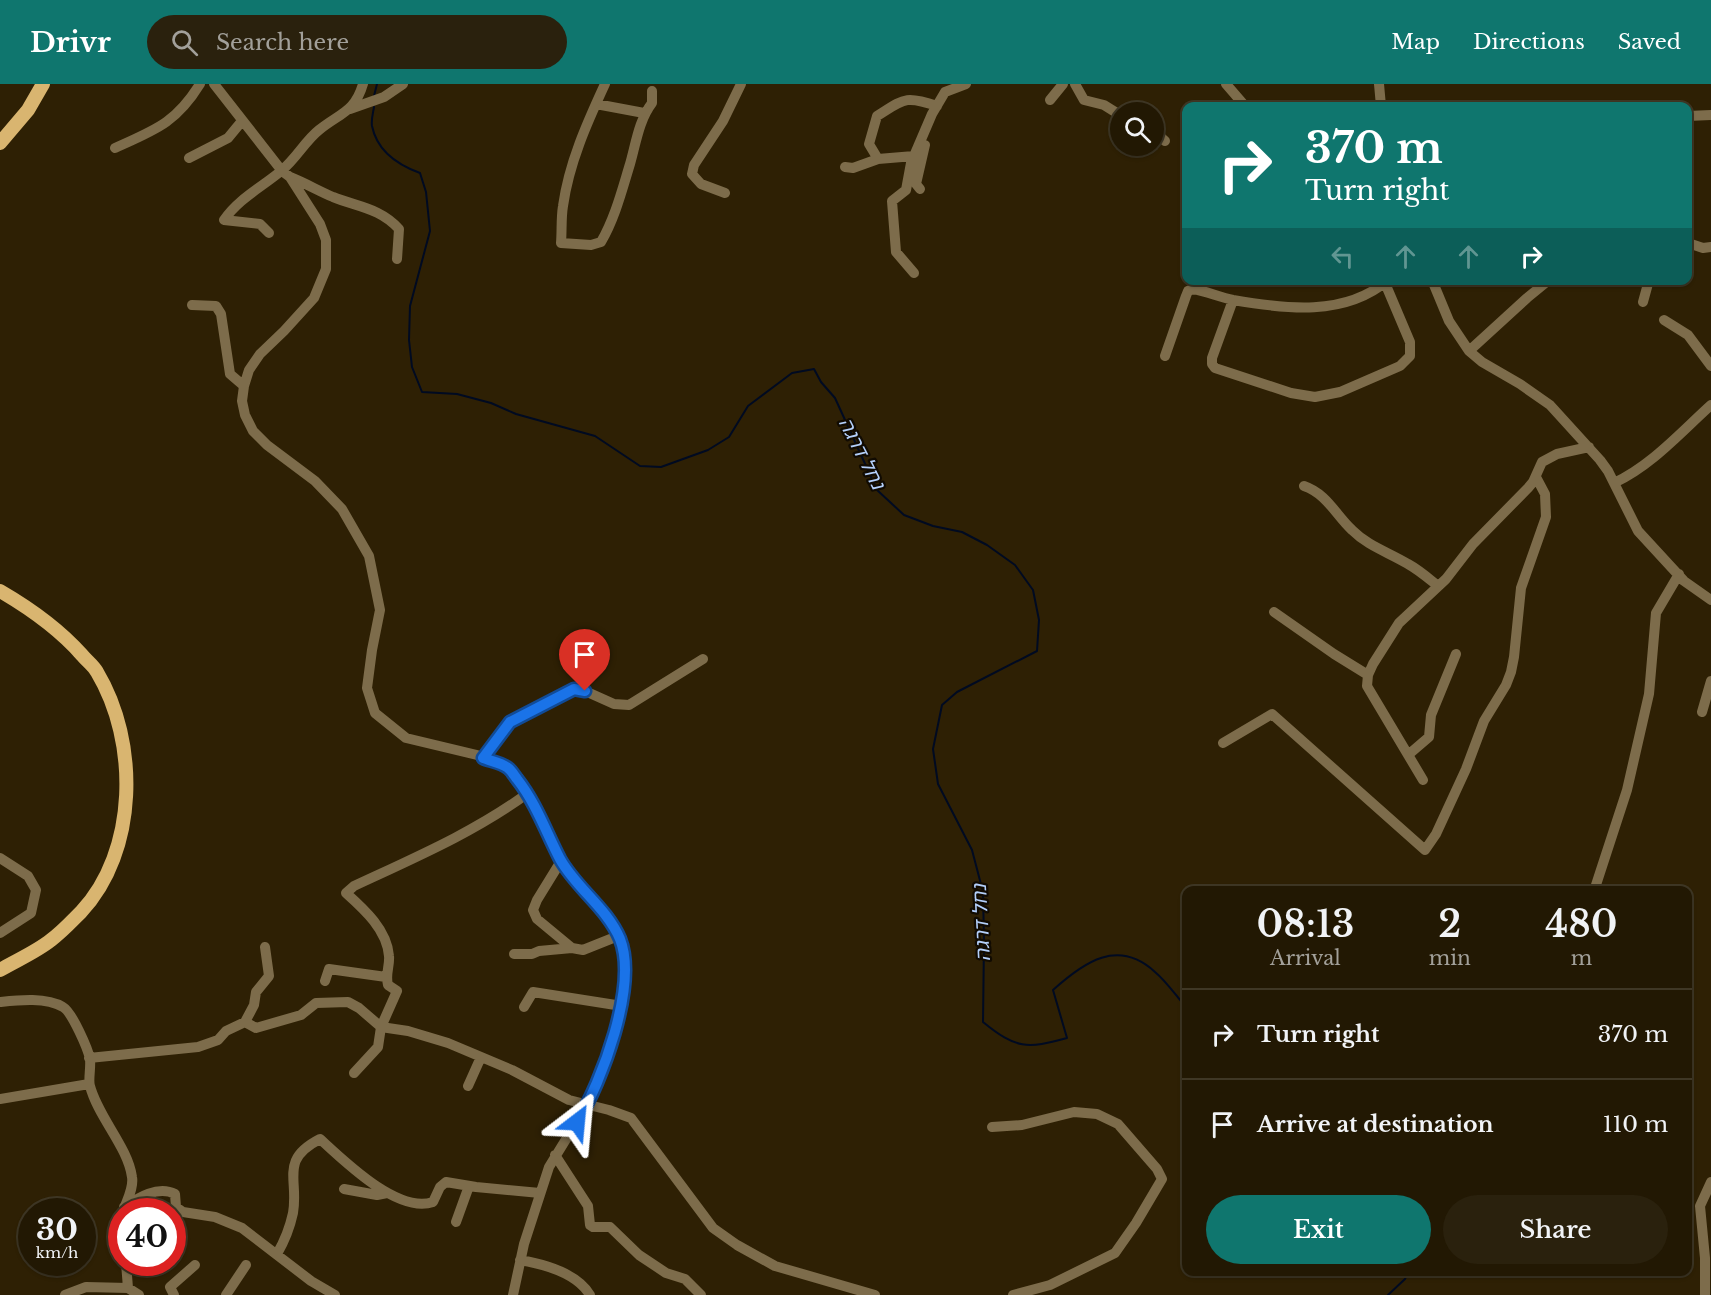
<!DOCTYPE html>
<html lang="en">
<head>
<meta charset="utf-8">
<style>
  body { margin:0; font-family:"Libre Baskerville","Noto Sans Hebrew",serif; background:#2a210d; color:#f1f3f6; height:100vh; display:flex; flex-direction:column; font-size:22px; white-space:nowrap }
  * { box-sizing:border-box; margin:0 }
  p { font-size:20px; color:#a2a09a }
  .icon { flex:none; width:33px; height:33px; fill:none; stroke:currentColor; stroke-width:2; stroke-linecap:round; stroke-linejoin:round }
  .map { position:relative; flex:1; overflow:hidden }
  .details { position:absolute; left:1182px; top:802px; width:510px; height:390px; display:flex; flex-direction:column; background:#221803; border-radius:12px; box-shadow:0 2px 4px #0004,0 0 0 2px #3f3725 }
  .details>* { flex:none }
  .hud { position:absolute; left:1182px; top:18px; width:510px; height:183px; border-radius:12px; box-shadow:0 2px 4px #0004,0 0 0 2px #3f3725; background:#0f766e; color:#fff; overflow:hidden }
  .fabs { position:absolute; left:1110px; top:18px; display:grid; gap:12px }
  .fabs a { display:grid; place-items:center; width:54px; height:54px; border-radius:50%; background:#221803; box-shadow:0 2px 4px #0004,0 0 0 2px #3f3725; font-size:30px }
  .speed { position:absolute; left:18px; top:1114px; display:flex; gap:12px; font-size:30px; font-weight:700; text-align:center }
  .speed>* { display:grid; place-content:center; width:78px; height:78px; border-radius:50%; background:#221803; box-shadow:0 2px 4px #0004,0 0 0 2px #3f3725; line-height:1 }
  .speed small { font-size:15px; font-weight:400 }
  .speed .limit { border:9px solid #d22; background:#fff; color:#111 }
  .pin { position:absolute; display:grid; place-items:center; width:51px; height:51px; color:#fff; margin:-62px -26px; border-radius:50% 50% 50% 0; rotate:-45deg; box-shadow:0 0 6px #0007 }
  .pin .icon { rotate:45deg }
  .me { position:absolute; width:66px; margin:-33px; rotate:29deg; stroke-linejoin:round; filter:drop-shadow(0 0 4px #0008) }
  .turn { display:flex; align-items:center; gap:21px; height:126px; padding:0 24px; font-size:27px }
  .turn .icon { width:78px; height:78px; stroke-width:2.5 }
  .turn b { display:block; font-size:42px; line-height:51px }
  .lanes { display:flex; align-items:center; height:57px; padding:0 24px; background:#0003; justify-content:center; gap:30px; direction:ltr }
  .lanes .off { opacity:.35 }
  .eta { display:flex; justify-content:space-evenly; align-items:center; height:102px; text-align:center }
  .eta b { font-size:36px; font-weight:600; line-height:42px }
  .action { display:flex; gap:12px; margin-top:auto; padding:12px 24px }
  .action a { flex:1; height:69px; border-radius:36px; background:#0f766e; color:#fff; font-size:24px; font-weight:600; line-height:69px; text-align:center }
  .action a+a { background:#2a210d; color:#f1f3f6 }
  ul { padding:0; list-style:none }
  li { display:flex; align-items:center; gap:18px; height:90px; padding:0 24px; border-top:2px solid #3f3725 }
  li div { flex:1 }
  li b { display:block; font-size:22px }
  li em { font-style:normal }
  header { display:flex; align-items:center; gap:36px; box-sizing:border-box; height:84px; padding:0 30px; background:#0f766e; color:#fff }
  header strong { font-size:28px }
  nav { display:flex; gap:33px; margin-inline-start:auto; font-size:21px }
  .search { width:420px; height:54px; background:#2a210d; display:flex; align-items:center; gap:15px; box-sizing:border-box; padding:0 21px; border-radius:33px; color:#a2a09a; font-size:22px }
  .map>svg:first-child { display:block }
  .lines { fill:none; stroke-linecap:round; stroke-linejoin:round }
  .stream { stroke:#000a21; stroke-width:2 }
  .minor { stroke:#7d6c4b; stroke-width:10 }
  .major { stroke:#d9b570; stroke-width:14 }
  .route-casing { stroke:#114b97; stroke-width:15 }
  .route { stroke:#1a73e8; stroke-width:10 }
  .labels { text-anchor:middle; stroke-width:4.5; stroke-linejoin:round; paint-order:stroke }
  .water-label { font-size:20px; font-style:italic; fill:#b4d0fb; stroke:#110b02 }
</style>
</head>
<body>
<header>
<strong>Drivr</strong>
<div class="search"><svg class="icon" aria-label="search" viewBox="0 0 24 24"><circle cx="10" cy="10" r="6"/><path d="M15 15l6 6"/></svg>Search here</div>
<nav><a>Map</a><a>Directions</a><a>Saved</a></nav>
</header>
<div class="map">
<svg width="1711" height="1211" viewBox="0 0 1711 1211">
  <rect width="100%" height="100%" fill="#2e2004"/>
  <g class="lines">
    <!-- stream -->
    <path class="stream" d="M 374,12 L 377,0
      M 374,23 C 373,29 371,36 372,42 C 377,67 398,81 420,89 L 426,108 L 430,147 L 410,222 L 409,256 L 412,283 L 422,308 L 457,310 L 491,319 L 516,330 L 595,352 L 640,382 L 661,383 L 708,366 L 729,353 L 748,322 L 792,289 L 814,285 L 821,298 L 835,314 L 877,406 L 904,431 L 933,442 L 962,448 L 987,461 L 1015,481 L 1033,506 L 1039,536 L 1037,567 L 957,608 L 942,621 L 933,665 L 938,700 L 972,766 L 983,808 L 984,857 L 983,938 C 1016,965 1027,965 1067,954 L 1053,906 C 1084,878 1118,854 1155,888 C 1167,898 1176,912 1186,923
      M 1388,1211 L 1405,1195 L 1408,1188"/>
    <!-- minor -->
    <path class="minor" d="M 214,0 L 282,87 L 290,93 L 320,140 L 326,156 L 326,185 L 314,214 L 284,247 L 260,270 L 249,286 L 244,302 L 242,317 L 245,331 L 253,347 L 267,361 L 315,397 L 342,425 L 369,472 L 380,526 L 372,566 L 367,604 L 375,629 L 406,654 L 477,671 L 508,684 L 528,709 L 561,777 L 611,840 L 620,856 L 624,876 L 625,894 L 622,922 L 607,971 L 587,1021 L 549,1083 L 524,1160 L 513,1211
      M 605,0 C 587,39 569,79 563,122 C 561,134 562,147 561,159 L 591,161 L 601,158 C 615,134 622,106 630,80 C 636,59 639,36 652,19 L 652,7
      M 1075,0 L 1084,16 L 1104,21 L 1120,31
      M 1226,0 L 1245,22
      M 1379,0 L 1381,22
      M 1050,16 L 1063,0
      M 596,20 L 644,29
      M 350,25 L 384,13 L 403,0
      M 1688,32 L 1711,31
      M 1154,47 L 1165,57
      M 115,64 C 155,46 176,39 200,0
      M 189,74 L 228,54 L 242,37
      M 878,75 L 869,60 L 877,32 C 904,15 905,11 937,22
      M 845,83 L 853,84 L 878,75 L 914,72
      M 290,93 C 305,99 319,107 333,113 C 358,123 380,124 399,145 L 397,175
      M 920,105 L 916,100 L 925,61
      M 725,109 L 701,100 L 692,90 L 694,81 L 723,37 L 741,0
      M 269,149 L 260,140 L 224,136 C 238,115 262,103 281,87 C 296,75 305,57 319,46 C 340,29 355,28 363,0
      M 1688,159 L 1703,164 L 1711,163
      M 914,189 L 896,168 L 892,117 L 906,106 L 911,79 L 932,30 L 945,8 L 966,0
      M 1432,196 L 1449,237 L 1469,267 L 1482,278 L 1520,300 L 1550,321 L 1600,376 L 1608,387 L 1638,447 L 1684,497 L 1711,516
      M 1233,216 L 1212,274 L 1212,280 L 1215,284 L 1291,309 L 1315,313 L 1340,308 L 1400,282 L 1410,272 L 1410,258 L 1385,199
      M 1643,218 L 1649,196
      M 192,221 L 216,222 L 221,230 L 230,290 L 244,302
      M 1664,236 L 1688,251 L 1711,282
      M 1469,267 L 1527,214 L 1549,196
      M 1165,272 L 1186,212 L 1188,207 L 1193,205 C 1206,207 1219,213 1233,216 C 1285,225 1345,233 1388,196
      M 1614,399 C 1652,381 1680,349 1711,321
      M 1304,402 C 1327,410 1335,430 1352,446 C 1368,462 1388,468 1408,480 C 1419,486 1428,494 1438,502
      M 1274,528 L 1334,570 L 1368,591
      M 1702,628 L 1711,597
      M 1223,659 L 1272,630 L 1425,766 L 1436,750 L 1466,685 L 1484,637 L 1506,601 L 1511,588 L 1514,573 L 1521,504 L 1546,433 L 1545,410 L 1536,393
      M 1408,671 L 1429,653 L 1431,631 L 1456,570
      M 483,673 L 510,638 L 574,605 L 585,607 L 614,620 L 629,621 L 703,575
      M 1423,696 L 1367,602 L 1368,591 L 1373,580 L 1399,539 L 1446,495 L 1473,460 L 1528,404 L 1533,398 L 1542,378 L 1557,370 L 1589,363
      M 0,774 L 28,792 L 36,806 L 31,829 L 0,849
      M 561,777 L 537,816 L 533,826 L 537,835 L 572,864 L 583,866 L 618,852
      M 1594,807 L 1627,706 L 1649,610 L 1656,529 L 1679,490
      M 514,870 L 532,870 L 539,867 L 572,864
      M 325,897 L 329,885 L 386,893
      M 0,918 C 19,916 46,913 63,923 C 72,928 88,965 90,975 C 91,985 88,996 90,1002 C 98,1033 128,1063 132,1093 C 134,1105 126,1117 123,1128
      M 524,923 L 533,908 L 622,922
      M 245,938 L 254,921 L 256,908 L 269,892 L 265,863
      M 89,974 L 198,963 L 218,956 L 226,947 L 245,938 L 256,944 L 301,931 L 316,919 L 348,918 L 359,924 L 381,943 L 408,947 L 448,959 L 512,986 L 569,1016 L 609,1026 L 631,1034 L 713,1144 L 737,1161 L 775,1182 L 875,1211
      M 354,989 L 378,963 L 381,943 L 397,907 L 388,901 C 385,890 390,882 389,872 C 387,846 365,826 346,809 L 354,802 C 414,774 475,748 528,709
      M 468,1002 L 481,973
      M 0,1015 L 89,1000
      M 992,1043 L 1022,1041 L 1074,1028 L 1097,1030 L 1118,1040 L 1157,1085 L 1162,1095 L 1136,1139 L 1115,1169 L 1050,1201 L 1013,1211
      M 555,1071 L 588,1122 L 590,1141 L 593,1143 L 610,1143 L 639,1171 L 666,1189 L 685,1195 L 701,1211
      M 344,1105 L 377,1111 L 387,1109
      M 124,1123 C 138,1114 158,1101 175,1110 L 176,1123 L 183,1128 L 215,1133 L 242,1144 L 311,1197 L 335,1211
      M 456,1138 L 469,1102
      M 277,1170 C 284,1158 290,1143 293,1129 C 299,1095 279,1076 320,1055 C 345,1078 398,1130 433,1118 L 440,1103 L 446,1098 L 476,1103 L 540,1109
      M 520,1176 C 543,1180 577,1189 590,1211
      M 126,1179 L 128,1204 L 139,1211
      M 65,1211 L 86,1203 L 128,1204
      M 174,1211 L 170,1203 L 195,1181
      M 226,1211 L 246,1181
      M 1705,1211 L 1705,1174 L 1700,1122 L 1711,1098"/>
    <!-- major -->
    <path class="major" d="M 0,59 L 28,26 L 43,0
      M 0,507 C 31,525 59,545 82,571 C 87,577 94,582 97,588 C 139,658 138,767 81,828 C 72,837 62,848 51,856 C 36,868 17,876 0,886"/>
  </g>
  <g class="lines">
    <defs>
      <path id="route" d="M 577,1038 C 602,998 638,901 620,855 C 607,824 576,804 560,775 C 546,748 536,719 517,695 C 514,691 511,686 508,684 C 502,679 490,677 483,674 L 510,638 L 574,605 L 585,607"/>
    </defs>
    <!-- route casing -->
    <use href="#route" class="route-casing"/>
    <!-- route -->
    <use href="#route" class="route"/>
  </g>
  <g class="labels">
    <!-- water labels -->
    <g class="water-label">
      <text transform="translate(862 369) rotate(63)" y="7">נחל דרגה</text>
      <text transform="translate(981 839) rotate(-93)" y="7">נחל דרגה</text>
    </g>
  </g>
</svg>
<div class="fabs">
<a><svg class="icon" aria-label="search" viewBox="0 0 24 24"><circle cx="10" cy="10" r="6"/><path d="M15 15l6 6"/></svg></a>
</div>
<div class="speed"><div>30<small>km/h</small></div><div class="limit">40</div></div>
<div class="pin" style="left:585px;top:607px;background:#d93025"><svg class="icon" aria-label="arrive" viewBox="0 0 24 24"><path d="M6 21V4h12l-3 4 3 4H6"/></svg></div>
<svg class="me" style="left:577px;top:1038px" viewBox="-20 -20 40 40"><path d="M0-17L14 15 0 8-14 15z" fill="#1a73e8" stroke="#fff" stroke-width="4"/></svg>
<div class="hud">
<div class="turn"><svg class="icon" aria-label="right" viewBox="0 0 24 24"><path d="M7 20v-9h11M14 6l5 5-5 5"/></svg><div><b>370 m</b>Turn right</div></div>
<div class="lanes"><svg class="icon off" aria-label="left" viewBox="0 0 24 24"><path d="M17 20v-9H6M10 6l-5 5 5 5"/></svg><svg class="icon off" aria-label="ahead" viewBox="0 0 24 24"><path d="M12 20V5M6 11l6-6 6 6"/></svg><svg class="icon off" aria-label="ahead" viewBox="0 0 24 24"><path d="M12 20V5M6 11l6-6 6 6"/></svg><svg class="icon" aria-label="right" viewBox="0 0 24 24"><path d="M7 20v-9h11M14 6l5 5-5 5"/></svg></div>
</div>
<section class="details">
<div class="eta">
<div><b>08:13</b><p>Arrival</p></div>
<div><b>2</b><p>min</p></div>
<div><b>480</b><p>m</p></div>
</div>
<ul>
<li><svg class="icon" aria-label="right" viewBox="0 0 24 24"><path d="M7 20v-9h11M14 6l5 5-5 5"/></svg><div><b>Turn right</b></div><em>370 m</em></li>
<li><svg class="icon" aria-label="arrive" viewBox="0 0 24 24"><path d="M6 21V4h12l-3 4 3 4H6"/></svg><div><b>Arrive at destination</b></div><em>110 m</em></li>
</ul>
<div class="action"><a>Exit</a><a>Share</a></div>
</section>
</div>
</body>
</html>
